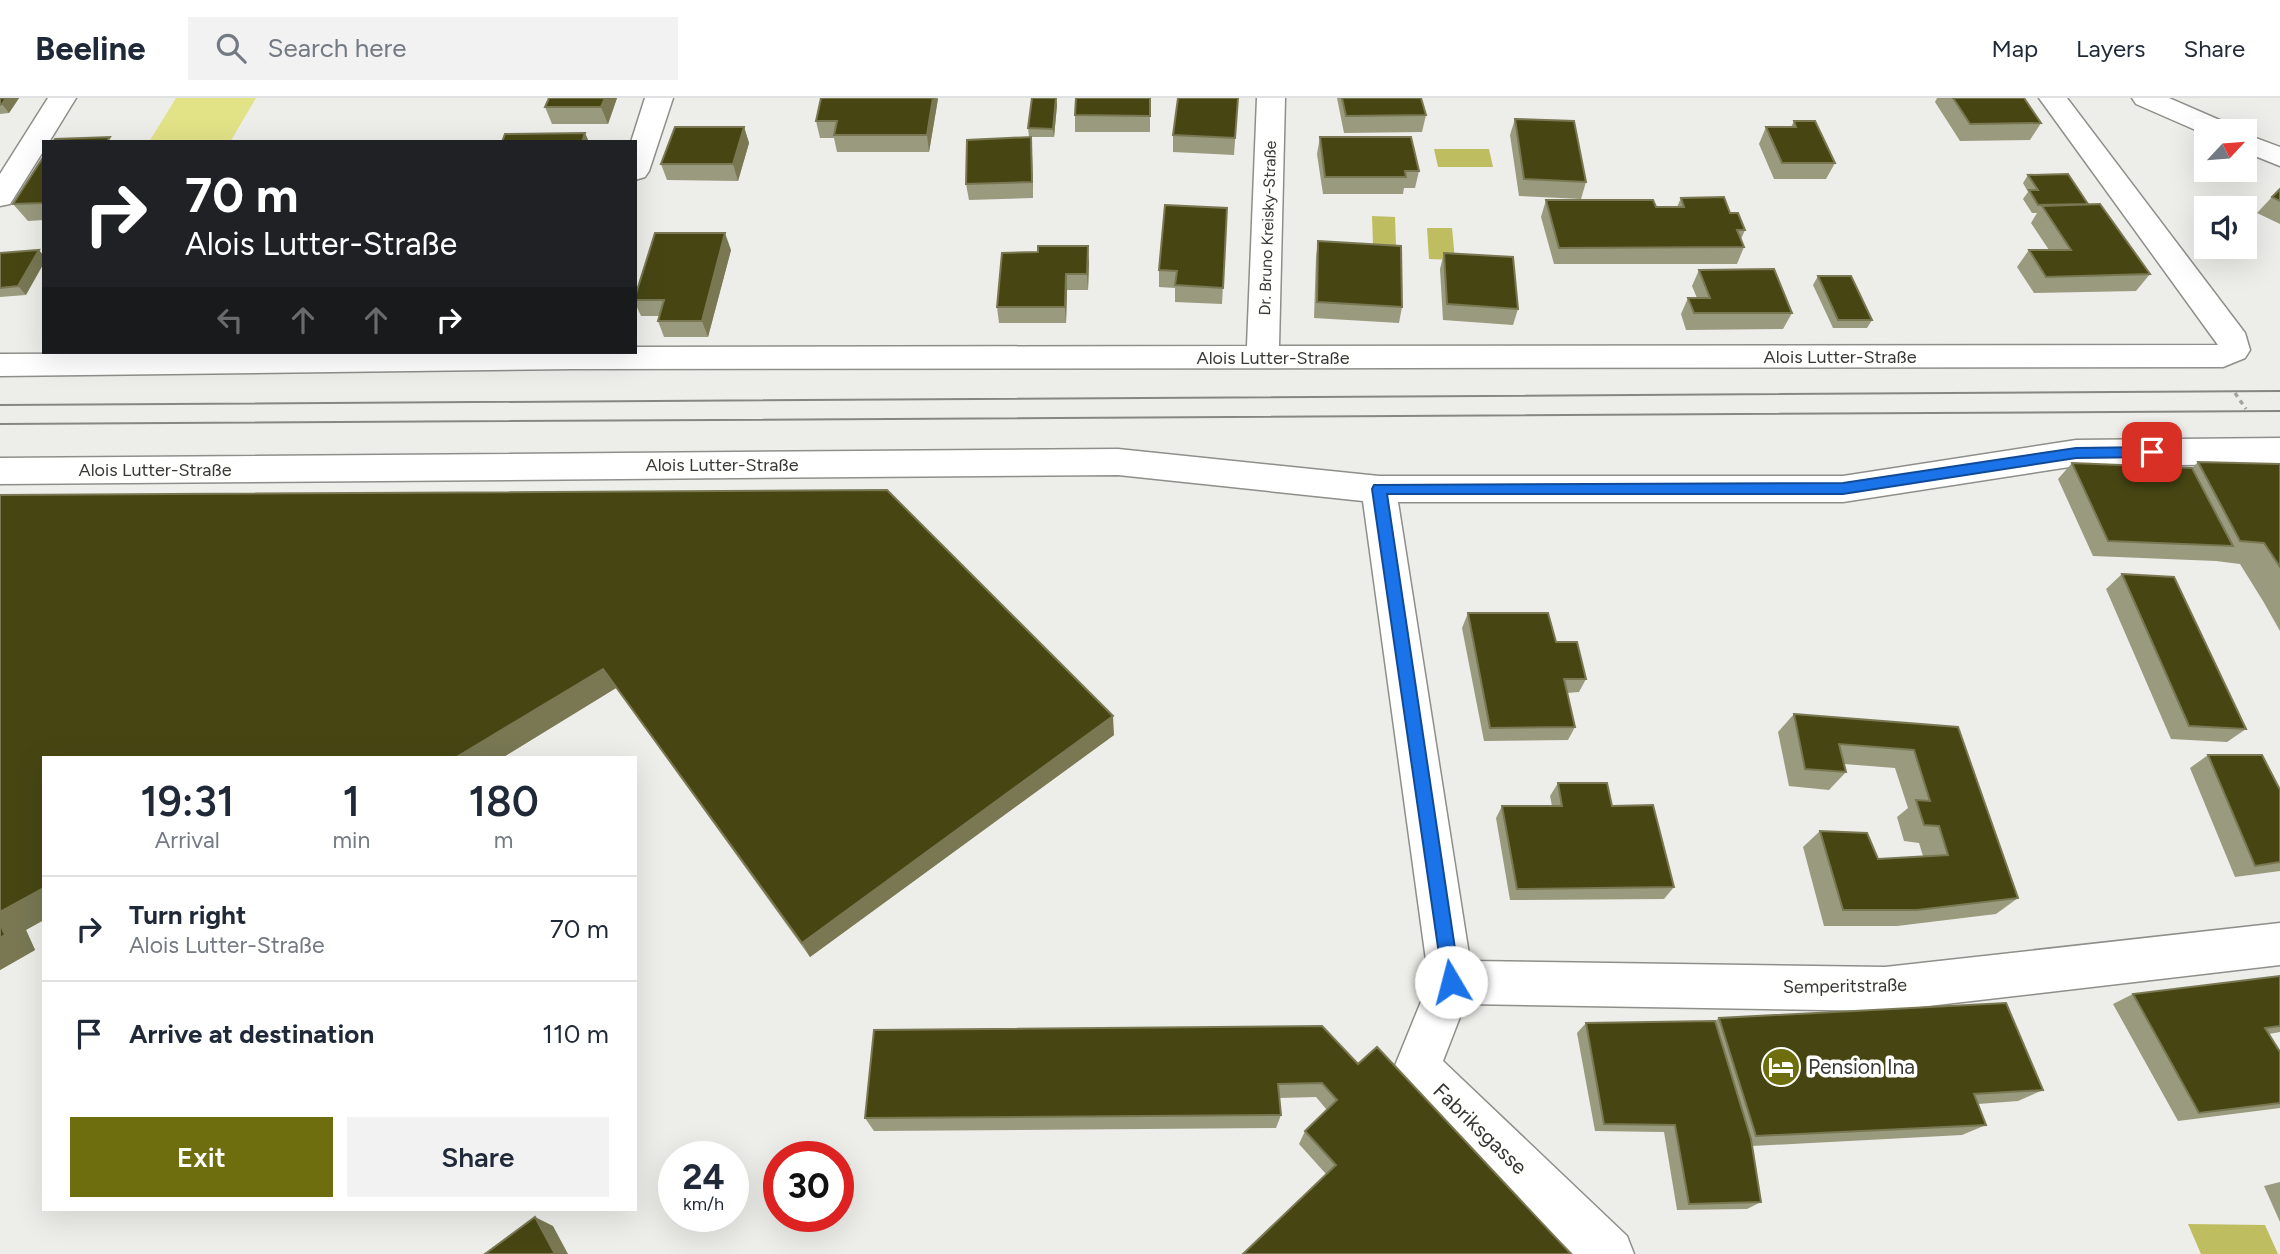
<!DOCTYPE html>
<html lang="en">
<head>
<meta charset="utf-8">
<style>
  body { margin:0; font-family:Figtree,sans-serif; background:#f2f2f3; color:#1f2937; height:100vh; display:flex; flex-direction:column; font-size:26px; white-space:nowrap }
  * { box-sizing:border-box; margin:0 }
  p { font-size:23px; color:#747a83 }
  .icon { flex:none; width:38px; height:38px; fill:none; stroke:currentColor; stroke-width:2; stroke-linecap:round; stroke-linejoin:round }
  .map { position:relative; flex:1; overflow:hidden }
  .drawer { position:absolute; left:42px; top:658px; width:595px; height:455px; display:flex; flex-direction:column; background:#fff; border-radius:0px; box-shadow:0 7px 28px #0002 }
  .drawer>* { flex:none }
  .guide { position:absolute; left:42px; top:42px; width:595px; height:214px; border-radius:0px; box-shadow:0 7px 28px #0002; background:#202124; color:#fff; overflow:hidden }
  .needle { width:46px; rotate:64deg }
  .tools { position:absolute; left:2194px; top:21px; display:grid; gap:14px }
  .tools a { display:grid; place-items:center; width:63px; height:63px; border-radius:0px; background:#fff; box-shadow:0 7px 28px #0002; font-size:35px }
  .speed { position:absolute; left:658px; top:1043px; display:flex; gap:14px; font-size:35px; font-weight:700; text-align:center }
  .speed>* { display:grid; place-content:center; width:91px; height:91px; border-radius:50%; background:#fff; box-shadow:0 7px 28px #0002; line-height:1 }
  .speed small { font-size:18px; font-weight:400 }
  .speed .limit { border:10px solid #d22; background:#fff; color:#111 }
  .pin { position:absolute; display:grid; place-items:center; width:60px; height:60px; color:#fff; margin:-30px; border-radius:14px; box-shadow:0 4px 10px #0006 }
  .me { position:absolute; width:77px; margin:-38px; rotate:352deg; stroke-linejoin:round; filter:drop-shadow(0 0 5px #0008) }
  .turn { display:flex; align-items:center; gap:24px; height:147px; padding:0 28px; font-size:32px }
  .turn .icon { width:91px; height:91px; stroke-width:2.5 }
  .turn b { display:block; font-size:49px; line-height:60px }
  .lanes { display:flex; align-items:center; height:66px; padding:0 28px; background:#0003; justify-content:center; gap:35px; direction:ltr }
  .lanes .off { opacity:.35 }
  .eta { display:flex; justify-content:space-evenly; align-items:center; height:119px; text-align:center }
  .eta b { font-size:42px; font-weight:600; line-height:49px }
  .cta { display:flex; gap:14px; margin-top:auto; padding:14px 28px }
  .cta a { flex:1; height:80px; border-radius:0px; background:#6f6e0f; color:#fff; font-size:28px; font-weight:600; line-height:80px; text-align:center }
  .cta a+a { background:#f2f2f3; color:#1f2937 }
  ul { padding:0; list-style:none }
  li { display:flex; align-items:center; gap:21px; height:105px; padding:0 28px; border-top:2px solid #e0e1e3 }
  li div { flex:1 }
  li b { display:block; font-size:26px }
  li em { font-style:normal }
  header { display:flex; align-items:center; gap:42px; box-sizing:border-box; height:98px; padding:0 35px; background:#fff; border-bottom:2px solid #e0e1e3 }
  header strong { font-size:33px }
  nav { display:flex; gap:38px; margin-inline-start:auto; font-size:24px }
  .search { width:490px; height:63px; background:#f2f2f3; display:flex; align-items:center; gap:18px; box-sizing:border-box; padding:0 24px; border-radius:0px; color:#747a83; font-size:26px }
  .map>svg:first-child { display:block }
  .green { fill:#e2e387 }
  .water { fill:#bebe60 }
  .lines { fill:none; stroke-linecap:round; stroke-linejoin:round }
  .minor-casing { stroke:#8e8e8a; stroke-width:3 }
  .major-casing { stroke:#8e8e8a; stroke-width:3 }
  .path { stroke:#a3a3a0; stroke-width:3.5; stroke-dasharray:4.5 4.5; stroke-linecap:butt }
  .minor { fill:#fff; fill-rule:evenodd }
  .major { fill:#fff; fill-rule:evenodd }
  .tram { stroke:#868683; stroke-width:2 }
  .wall { fill:#9a9a7e }
  .shaded-wall { fill:#797853 }
  .building { fill:#474613; stroke:#797853; stroke-width:2 }
  .route { fill:#1a73e8; stroke:#114b97; stroke-width:2 }
  .labels { text-anchor:middle; stroke-width:7; stroke-linejoin:round; paint-order:stroke }
  .far-street-label { font-size:16px; fill:#383937; stroke:#fffffe }
  .street-label { font-size:18px; fill:#383937; stroke:#fffffe }
  .near-poi-label { font-size:21px; fill:#383937; stroke:#fffffe; text-anchor:start }
  .near-street-label { font-size:21px; fill:#383937; stroke:#fffffe }
</style>
</head>
<body>
<header>
<strong>Beeline</strong>
<div class="search"><svg class="icon" aria-label="search" viewBox="0 0 24 24"><circle cx="10" cy="10" r="6"/><path d="M15 15l6 6"/></svg>Search here</div>
<nav><a>Map</a><a>Layers</a><a>Share</a></nav>
</header>
<div class="map">
<svg width="2280" height="1156" viewBox="0 0 2280 1156">
  <rect width="100%" height="100%" fill="#edede9"/>
  <!-- green -->
  <path class="green" d="M 176,0 L 256,0 L 230,44 L 149,44 Z"/>
  <!-- water -->
  <path class="water" d="M 1434,51 L 1489,51 L 1493,69 L 1438,69 Z
    M 1372,118 L 1395,119 L 1396,148 L 1373,147 Z
    M 1427,130 L 1452,130 L 1455,162 L 1429,161 Z
    M 2188,1126 L 2265,1127 L 2278,1156 L 2201,1156 Z"/>
  <g class="lines">
    <defs>
      <path id="minor" d="M 48,0 L 76,0 L 49,44 L 44,44 L 44,52 L 10,106 L 0,108 L 0,76 Z
        M 645,0 L 673,0 L 649,73 L 645,79 L 635,82 L 635,44 L 631,44 Z
        M 1257,0 L 1285,0 L 1279,248 L 2218,247 L 2039,0 L 2067,0 L 2245,235 L 2250,252 L 2245,260 L 2223,269 L 574,271 L 0,278 L 0,256 L 635,254 L 635,249 L 1247,248 Z
        M 2280,340 L 2280,366 L 2076,368 L 1843,404 L 1398,404 L 1470,863 L 1885,869 L 2280,825 L 2280,867 L 1885,913 L 1465,906 L 1443,963 L 1627,1138 L 1634,1156 L 1573,1156 L 1401,986 L 1394,970 L 1429,884 L 1363,403 L 1118,377 L 0,386 L 0,360 L 1118,351 L 1379,378 L 1843,378 L 2076,342 Z"/>
      <path id="major" d="M 2132,0 L 2169,0 L 2231,27 L 2235,33 L 2207,33 L 2207,37 L 2136,6 Z
        M 2245,36 L 2280,49 L 2280,68 L 2245,54 Z"/>
    </defs>
    <!-- minor casing -->
    <use href="#minor" class="minor-casing"/>
    <!-- major casing -->
    <use href="#major" class="major-casing"/>
    <!-- path -->
    <path class="path" d="M 2235,295 L 2246,311"/>
    <!-- minor -->
    <use href="#minor" class="minor"/>
    <!-- major -->
    <use href="#major" class="major"/>
    <!-- tram -->
    <path class="tram" d="M 0,307 L 2280,293
      M 0,326 L 2280,313"/>
  </g>
  <!-- wall -->
  <path class="wall" d="M 0,0 L 19,0 L 9,15 L 0,16 Z
    M 617,0 L 608,26 L 552,26 L 545,9 Z
    M 821,0 L 938,0 L 929,54 L 837,54 L 834,40 L 820,40 L 816,23 Z
    M 1056,0 L 1057,7 L 1054,39 L 1029,39 L 1028,30 Z
    M 1150,0 L 1150,34 L 1075,34 L 1075,17 Z
    M 1238,0 L 1234,57 L 1173,54 L 1173,37 Z
    M 1337,0 L 1421,0 L 1426,17 L 1422,34 L 1344,35 Z
    M 1937,0 L 1953,0 L 2041,25 L 2030,42 L 1960,43 L 1935,4 Z
    M 1515,21 L 1586,84 L 1581,101 L 1519,98 L 1510,37 Z
    M 1794,23 L 1835,65 L 1826,81 L 1774,81 L 1759,46 L 1766,29 L 1791,29 Z
    M 744,29 L 749,45 L 738,83 L 667,82 L 661,66 Z
    M 1320,39 L 1419,73 L 1415,90 L 1404,90 L 1403,96 L 1323,96 L 1317,56 Z
    M 1032,56 L 1033,100 L 969,102 L 966,86 Z
    M 44,58 L 44,122 L 28,123 L 13,106 Z
    M 2028,77 L 2087,107 L 2150,176 L 2136,193 L 2034,195 L 2017,169 L 2029,152 L 2049,152 L 2031,125 L 2037,115 L 2032,115 L 2023,101 L 2028,94 L 2023,85 Z
    M 2280,91 L 2280,126 L 2257,115 L 2272,99 Z
    M 1681,100 L 1730,115 L 1745,132 L 1741,141 L 1744,149 L 1737,166 L 1554,166 L 1541,119 L 1546,102 L 1656,109 L 1677,109 Z
    M 1227,110 L 1222,206 L 1175,204 L 1175,190 L 1159,189 L 1159,172 Z
    M 1318,143 L 1402,209 L 1399,225 L 1314,220 L 1316,159 Z
    M 731,152 L 708,239 L 664,239 L 658,223 L 659,218 L 641,218 L 635,205 L 635,199 Z
    M 0,155 L 26,197 L 0,199 Z
    M 1444,155 L 1518,211 L 1513,227 L 1443,222 L 1440,171 Z
    M 1089,164 L 1088,192 L 1067,192 L 1066,225 L 999,225 L 997,209 Z
    M 1699,172 L 1792,215 L 1783,231 L 1686,232 L 1681,216 L 1688,200 L 1697,200 L 1692,188 Z
    M 1818,178 L 1872,222 L 1867,230 L 1833,230 L 1813,187 Z
    M 2198,364 L 2280,366 L 2280,533 L 2263,503 L 2240,466 L 2216,463 L 2093,458 L 2058,381 L 2072,365 L 2192,370 Z
    M 0,397 L 1114,637 L 810,859 L 616,590 L 502,660 L 44,660 L 26,832 L 35,852 L 0,872 Z
    M 2122,476 L 2246,631 L 2227,644 L 2171,641 L 2106,491 Z
    M 1468,515 L 1556,544 L 1586,581 L 1579,594 L 1567,595 L 1575,629 L 1568,642 L 1484,643 L 1462,530 Z
    M 1794,616 L 1958,629 L 2018,800 L 1996,816 L 1897,828 L 1824,828 L 1803,749 L 1820,733 L 1878,761 L 1923,758 L 1919,745 L 1904,743 L 1897,719 L 1908,710 L 1895,670 L 1844,666 L 1846,674 L 1829,692 L 1789,688 L 1778,634 Z
    M 2208,657 L 2280,692 L 2280,773 L 2235,779 L 2190,670 Z
    M 1558,685 L 1612,708 L 1674,789 L 1664,801 L 1510,802 L 1496,720 L 1502,708 L 1552,708 L 1550,698 Z
    M 2280,878 L 2280,934 L 2269,936 L 2280,954 L 2280,1010 L 2178,1023 L 2113,906 L 2133,896 Z
    M 1719,920 L 2043,992 L 2018,1003 L 1978,1006 L 1986,1027 L 1962,1037 L 1752,1048 L 1761,1104 L 1747,1111 L 1677,1112 L 1664,1034 L 1595,1033 L 1577,935 L 1586,925 L 1715,923 Z
    M 1358,966 L 1571,1156 L 1326,1076 L 1299,1046 L 1305,1033 L 1327,1012 L 1316,999 L 1279,1000 L 1281,1017 L 1276,1030 L 874,1033 L 865,1020 Z
    M 2280,1084 L 2280,1124 L 2264,1088 Z"/>
  <!-- shaded-wall -->
  <path class="shaded-wall" d="M 6,0 L 19,0 L 9,15 L 2,6 Z
    M 605,0 L 617,0 L 608,26 L 601,9 Z
    M 933,0 L 938,1 L 929,54 L 927,37 Z
    M 1056,0 L 1057,7 L 1054,39 L 1053,31 Z
    M 744,29 L 749,45 L 738,83 L 733,66 Z
    M 585,35 L 589,44 L 582,44 Z
    M 1031,39 L 1032,56 L 1033,100 L 1032,84 Z
    M 725,135 L 731,152 L 708,239 L 702,223 Z
    M 1088,148 L 1089,164 L 1088,192 L 1087,176 Z
    M 39,152 L 44,158 L 44,165 L 26,197 L 18,188 Z
    M 1066,176 L 1067,192 L 1066,225 L 1065,209 Z
    M 603,571 L 616,590 L 502,660 L 455,660 Z
    M 1113,618 L 1114,637 L 810,859 L 802,845 Z
    M 44,790 L 44,822 L 26,832 L 35,852 L 0,872 L 0,814 Z
    M 535,1119 L 553,1128 L 568,1156 L 555,1156 Z"/>
  <!-- building -->
  <path class="building" d="M 0,0 L 6,0 L 2,6 L 0,7 Z
    M 549,0 L 605,0 L 601,9 L 545,9 Z
    M 821,0 L 933,0 L 927,37 L 834,37 L 837,23 L 816,23 Z
    M 1032,0 L 1056,0 L 1053,31 L 1028,30 Z
    M 1076,0 L 1150,0 L 1150,18 L 1075,17 Z
    M 1178,0 L 1238,0 L 1235,40 L 1173,37 Z
    M 1342,0 L 1421,0 L 1426,17 L 1346,18 Z
    M 1953,0 L 2024,0 L 2041,25 L 1970,26 Z
    M 1515,21 L 1574,23 L 1586,84 L 1524,81 Z
    M 1794,23 L 1815,23 L 1835,65 L 1782,65 L 1766,29 L 1796,29 Z
    M 675,29 L 744,29 L 733,66 L 661,66 Z
    M 585,35 L 582,44 L 502,44 L 505,36 Z
    M 110,39 L 107,44 L 53,44 L 55,41 Z
    M 1031,39 L 1032,84 L 966,86 L 967,42 Z
    M 1320,39 L 1411,39 L 1419,73 L 1405,73 L 1406,79 L 1325,79 Z
    M 44,58 L 44,105 L 13,106 Z
    M 2068,76 L 2088,106 L 2038,107 L 2029,92 L 2038,92 L 2028,77 Z
    M 2280,91 L 2280,103 L 2272,99 Z
    M 1724,99 L 1730,115 L 1738,115 L 1745,132 L 1737,132 L 1744,149 L 1559,150 L 1546,102 L 1653,102 L 1656,109 L 1684,109 L 1681,100 Z
    M 2100,106 L 2150,176 L 2046,179 L 2029,152 L 2071,152 L 2042,108 Z
    M 1165,107 L 1227,110 L 1223,190 L 1175,187 L 1177,173 L 1159,172 Z
    M 655,135 L 725,135 L 702,223 L 658,223 L 664,202 L 635,202 L 635,199 Z
    M 1318,143 L 1401,148 L 1402,209 L 1317,204 Z
    M 1038,148 L 1088,148 L 1087,176 L 1066,176 L 1065,209 L 997,209 L 1002,155 L 1038,154 Z
    M 39,152 L 18,188 L 0,190 L 0,155 Z
    M 1444,155 L 1513,159 L 1518,211 L 1447,206 Z
    M 1774,171 L 1792,215 L 1694,215 L 1688,200 L 1710,200 L 1699,172 Z
    M 1818,178 L 1851,178 L 1872,222 L 1838,222 Z
    M 2198,364 L 2280,366 L 2280,469 L 2264,445 L 2240,443 Z
    M 2072,365 L 2192,370 L 2233,448 L 2108,443 Z
    M 887,392 L 1113,618 L 802,845 L 603,571 L 455,660 L 44,660 L 44,790 L 0,814 L 0,397 Z
    M 2122,476 L 2174,479 L 2246,631 L 2189,628 Z
    M 1468,515 L 1548,515 L 1556,544 L 1577,544 L 1586,581 L 1564,581 L 1575,629 L 1490,630 Z
    M 1794,616 L 1958,629 L 2018,800 L 1917,812 L 1843,812 L 1820,733 L 1867,735 L 1878,761 L 1948,757 L 1939,728 L 1924,727 L 1916,702 L 1930,703 L 1914,652 L 1839,646 L 1846,674 L 1805,671 Z
    M 2208,657 L 2262,657 L 2280,692 L 2280,764 L 2255,768 Z
    M 1558,685 L 1607,685 L 1612,708 L 1653,707 L 1674,789 L 1517,791 L 1502,708 L 1562,708 Z
    M 0,825 L 5,837 L 0,840 Z
    M 2280,878 L 2280,928 L 2265,930 L 2280,954 L 2280,1005 L 2199,1015 L 2133,896 Z
    M 2006,905 L 2043,992 L 1974,996 L 1986,1027 L 1756,1038 L 1719,920 Z
    M 1715,923 L 1751,1041 L 1761,1104 L 1689,1106 L 1675,1027 L 1604,1026 L 1586,925 Z
    M 1322,928 L 1358,966 L 1377,949 L 1571,1156 L 1243,1156 L 1336,1067 L 1305,1033 L 1337,1002 L 1322,985 L 1278,986 L 1281,1017 L 865,1020 L 874,932 Z
    M 535,1119 L 555,1156 L 485,1156 Z"/>
  <!-- route -->
  <path class="route" d="M 2152,349 L 2160,354 L 2152,359 L 2076,360 L 1843,396 L 1387,396 L 1460,884 L 1457,891 L 1451,893 L 1444,891 L 1372,391 L 1374,387 L 1843,385 L 2076,350 Z"/>
  <!-- icons -->
  <defs>
    <symbol id="hotel-disc" viewBox="-11 -11 22 22"><circle r="9.5" fill="#6f6e0f" stroke="#fffffe"/><path d="M-6-4.5h1.5V1H6V5H4.5V3h-9V5H-6ZM-4 0a1.8 1.8 0 1 1 3.6 0ZM.5 0V-2.5h3Q6-2.5 6 0Z" fill="#fff"/></symbol>
  </defs>
  <g fill-rule="evenodd">
    <use href="#hotel-disc" x="1759" y="947" width="44" height="44"/>
  </g>
  <g class="labels">
    <!-- far-street labels -->
    <g class="far-street-label">
      <text transform="translate(1267 130) rotate(-88)" y="6">Dr. Bruno Kreisky-Straße</text>
    </g>
    <!-- street labels -->
    <g class="street-label">
      <text x="1840" y="265">Alois Lutter-Straße</text>
      <text x="1273" y="266">Alois Lutter-Straße</text>
      <text x="722" y="373">Alois Lutter-Straße</text>
      <text x="155" y="378">Alois Lutter-Straße</text>
      <text transform="translate(1845 888) rotate(-1)" y="6">Semperitstraße</text>
    </g>
    <!-- near-poi labels -->
    <g class="near-poi-label">
      <text x="1808" y="976">Pension Ina</text>
    </g>
    <!-- near-street labels -->
    <g class="near-street-label">
      <text transform="translate(1480 1031) rotate(44)" y="7">Fabriksgasse</text>
    </g>
  </g>
</svg>
<div class="tools">
<a><svg class="needle" viewBox="-14 -14 28 28"><path d="M0-13l5 13h-10z" fill="#e53935"/><path d="M0 13l5-13h-10z" fill="#747a83"/></svg></a>
<a><svg class="icon" aria-label="sound" viewBox="0 0 24 24"><path d="M4 9h4l5-4v14l-5-4H4zM17 9q2 3 0 6"/></svg></a>
</div>
<div class="speed"><div>24<small>km/h</small></div><div class="limit">30</div></div>
<div class="pin" style="left:2152px;top:354px;background:#d93025"><svg class="icon" aria-label="arrive" viewBox="0 0 24 24"><path d="M6 21V4h12l-3 4 3 4H6"/></svg></div>
<svg class="me" style="left:1451px;top:884px" viewBox="-20 -20 40 40"><circle r="19" fill="#fff"/><path d="M0-13L10 11 0 6-10 11z" fill="#1a73e8"/></svg>
<div class="guide">
<div class="turn"><svg class="icon" aria-label="right" viewBox="0 0 24 24"><path d="M7 20v-9h11M14 6l5 5-5 5"/></svg><div><b>70 m</b>Alois Lutter-Straße</div></div>
<div class="lanes"><svg class="icon off" aria-label="left" viewBox="0 0 24 24"><path d="M17 20v-9H6M10 6l-5 5 5 5"/></svg><svg class="icon off" aria-label="ahead" viewBox="0 0 24 24"><path d="M12 20V5M6 11l6-6 6 6"/></svg><svg class="icon off" aria-label="ahead" viewBox="0 0 24 24"><path d="M12 20V5M6 11l6-6 6 6"/></svg><svg class="icon" aria-label="right" viewBox="0 0 24 24"><path d="M7 20v-9h11M14 6l5 5-5 5"/></svg></div>
</div>
<section class="drawer">
<div class="eta">
<div><b>19:31</b><p>Arrival</p></div>
<div><b>1</b><p>min</p></div>
<div><b>180</b><p>m</p></div>
</div>
<ul>
<li><svg class="icon" aria-label="right" viewBox="0 0 24 24"><path d="M7 20v-9h11M14 6l5 5-5 5"/></svg><div><b>Turn right</b><p>Alois Lutter-Straße</p></div><em>70 m</em></li>
<li><svg class="icon" aria-label="arrive" viewBox="0 0 24 24"><path d="M6 21V4h12l-3 4 3 4H6"/></svg><div><b>Arrive at destination</b></div><em>110 m</em></li>
</ul>
<div class="cta"><a>Exit</a><a>Share</a></div>
</section>
</div>
</body>
</html>
